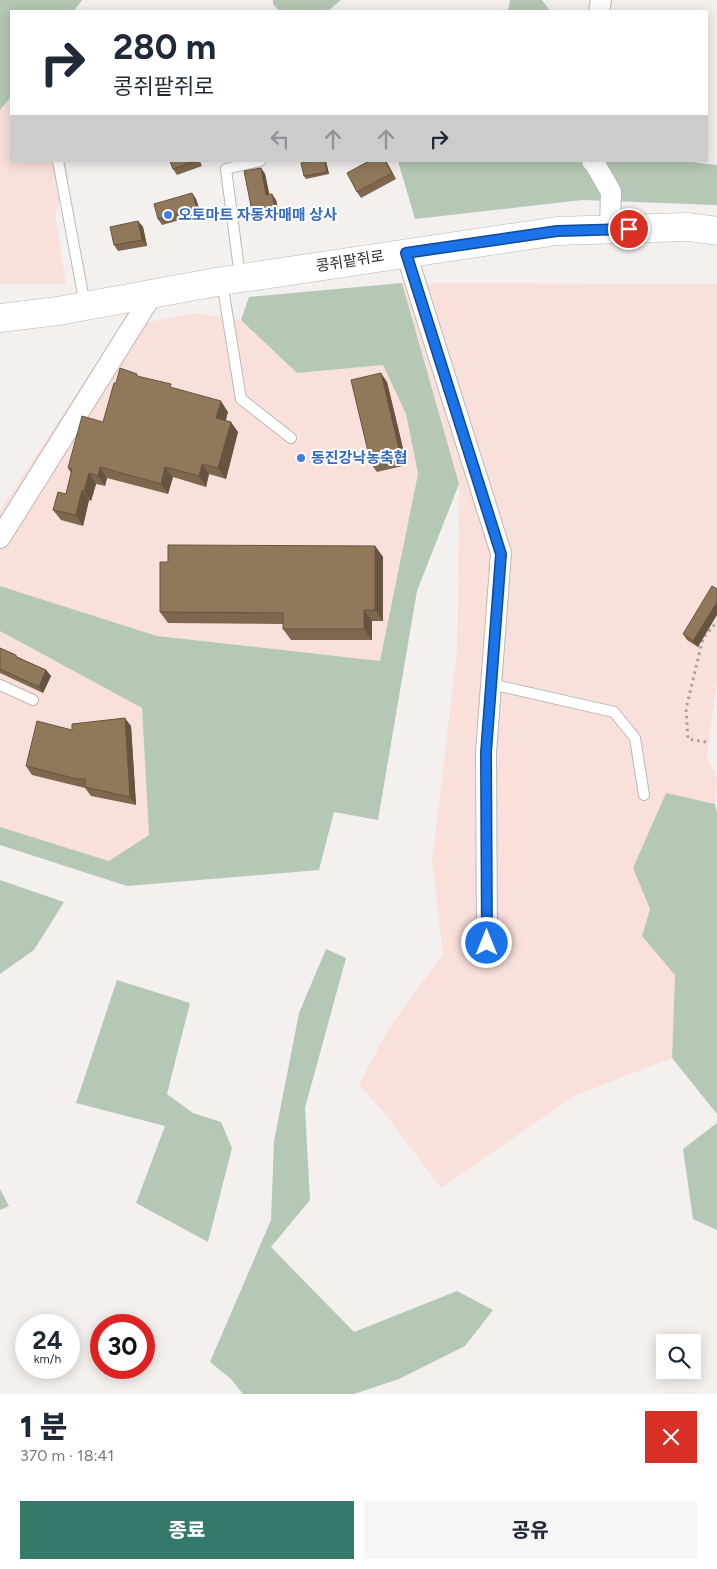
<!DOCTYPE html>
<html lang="ko">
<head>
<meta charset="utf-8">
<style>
  body { margin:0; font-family:Figtree,"Noto Sans KR",sans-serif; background:#f6f6f7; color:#1f2937; height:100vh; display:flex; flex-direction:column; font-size:19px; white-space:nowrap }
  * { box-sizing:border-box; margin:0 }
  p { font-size:16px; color:#747a83 }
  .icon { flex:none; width:28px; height:28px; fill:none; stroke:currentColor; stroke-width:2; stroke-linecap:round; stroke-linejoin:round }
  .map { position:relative; height:1394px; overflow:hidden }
  .panel { display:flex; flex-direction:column; background:#fff; flex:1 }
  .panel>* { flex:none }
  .top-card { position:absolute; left:10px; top:10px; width:698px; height:152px; border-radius:0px; box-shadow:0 2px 12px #0003; background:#fff; color:#1f2937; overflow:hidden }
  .fabs { position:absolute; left:656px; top:1334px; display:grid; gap:10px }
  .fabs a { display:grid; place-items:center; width:45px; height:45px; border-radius:0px; background:#fff; box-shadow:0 2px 12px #0003; font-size:25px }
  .speed { position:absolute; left:15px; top:1314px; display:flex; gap:10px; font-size:25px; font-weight:700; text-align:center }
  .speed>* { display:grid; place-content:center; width:65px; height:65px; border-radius:50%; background:#fff; box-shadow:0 2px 12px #0003; line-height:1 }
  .speed small { font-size:12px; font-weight:400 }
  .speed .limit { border:8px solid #d22; background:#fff; color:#111 }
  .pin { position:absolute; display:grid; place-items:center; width:42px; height:42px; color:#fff; margin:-21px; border:2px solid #fff; border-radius:50%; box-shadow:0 1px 5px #0007 }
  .me { position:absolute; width:55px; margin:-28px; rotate:0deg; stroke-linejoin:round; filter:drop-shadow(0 0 4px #0008) }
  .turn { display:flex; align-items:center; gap:18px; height:105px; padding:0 20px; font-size:22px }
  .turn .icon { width:65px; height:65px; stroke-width:2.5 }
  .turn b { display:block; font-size:35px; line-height:42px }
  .lanes { display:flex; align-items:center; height:48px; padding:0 20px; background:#0003; justify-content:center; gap:25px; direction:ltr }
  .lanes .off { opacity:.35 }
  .round { display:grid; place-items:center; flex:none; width:52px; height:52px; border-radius:0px; background:#f6f6f7 }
  .overview { display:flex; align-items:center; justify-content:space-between; height:85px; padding:0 20px }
  h1 { font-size:30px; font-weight:800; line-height:38px }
  .cta { display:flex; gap:10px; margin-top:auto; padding:10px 20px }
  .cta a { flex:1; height:58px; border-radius:0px; background:#35796b; color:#fff; font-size:20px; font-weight:800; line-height:58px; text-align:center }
  .cta a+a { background:#f6f6f7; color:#1f2937 }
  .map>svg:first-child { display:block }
  .industrial { fill:#fae0db }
  .green { fill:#b4c8b5 }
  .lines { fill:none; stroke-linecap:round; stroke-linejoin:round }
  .lane-casing { stroke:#bbb8b6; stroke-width:12 }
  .street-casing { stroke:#bbb8b6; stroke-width:22 }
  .secondary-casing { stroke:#bbb8b6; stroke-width:29 }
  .path { stroke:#a4a2a1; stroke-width:3; stroke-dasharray:2.5 4; stroke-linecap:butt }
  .lane { stroke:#fff; stroke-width:10 }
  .street { stroke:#fff; stroke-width:20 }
  .secondary { stroke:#fff; stroke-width:28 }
  .wall { fill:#7e674e }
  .shaded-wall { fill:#665440 }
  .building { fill:#92785b; stroke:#665440 }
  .route-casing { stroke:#114b97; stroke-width:12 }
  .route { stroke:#1a73e8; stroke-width:9 }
  .shop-dot { fill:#3f7fe0; stroke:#fff; stroke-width:2 }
  .labels { text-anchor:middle; stroke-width:4; stroke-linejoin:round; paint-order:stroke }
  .shop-label { font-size:15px; font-weight:bold; fill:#366cbe; stroke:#fff; text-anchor:start }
  .street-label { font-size:15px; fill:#2f2e2d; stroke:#fff }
</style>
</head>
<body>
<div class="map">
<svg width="717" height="1394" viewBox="0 0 717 1394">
  <rect width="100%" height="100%" fill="#f3f0ee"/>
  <!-- industrial -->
  <path class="industrial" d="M 11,97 L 11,161 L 66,161 L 69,180 L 55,215 L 66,284 L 0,284 L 0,110 Z
    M 402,283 L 717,284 L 717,678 L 707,757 L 717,777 L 715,804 L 666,793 L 633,868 L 650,909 L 642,936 L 675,975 L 672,1058 L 574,1096 L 441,1188 L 383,1111 L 359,1085 L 387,1031 L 443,954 L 432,862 L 457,652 L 459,484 Z
    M 194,313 L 241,320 L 297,373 L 383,365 L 406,414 L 418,474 L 380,661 L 157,636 L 0,586 L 0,511 L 119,328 Z
    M 0,631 L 142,708 L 149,835 L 109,861 L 0,827 Z"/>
  <!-- green -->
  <path class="green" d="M 0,0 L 82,0 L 74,11 L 11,11 L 11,97 L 0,110 Z
    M 273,0 L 341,0 L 328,11 L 279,11 L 273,4 Z
    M 510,0 L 542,0 L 550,11 L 508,11 Z
    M 398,161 L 683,161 L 717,165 L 717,205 L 582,200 L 415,219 Z
    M 402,283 L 459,484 L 417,591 L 378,820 L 334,812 L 319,870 L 127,886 L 0,845 L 0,827 L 109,861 L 149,835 L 142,708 L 0,631 L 0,586 L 157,636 L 380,661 L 418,474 L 406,414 L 383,365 L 297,373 L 241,320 L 249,297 Z
    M 666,793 L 715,804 L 717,813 L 717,1114 L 672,1058 L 675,975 L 642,936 L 650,909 L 633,868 Z
    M 0,880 L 64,902 L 34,950 L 0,974 Z
    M 326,949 L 346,958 L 305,1108 L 310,1200 L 271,1247 L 354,1332 L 457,1291 L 493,1310 L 465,1346 L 399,1379 L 354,1394 L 243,1394 L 231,1379 L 210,1362 L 271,1220 L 274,1141 L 299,1013 Z
    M 117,980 L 190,1003 L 167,1094 L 193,1113 L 221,1122 L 232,1148 L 208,1242 L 136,1203 L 165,1126 L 76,1103 Z
    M 717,1123 L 717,1230 L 693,1219 L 683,1149 Z
    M 0,1189 L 9,1206 L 0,1210 Z"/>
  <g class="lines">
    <defs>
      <path id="lane" d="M 58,161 L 85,305
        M 240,277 L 226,169 L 260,161
        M 222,282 L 241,399 L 291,438
        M 491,684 L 614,712 L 635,738 L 644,795
        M 0,685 L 33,700"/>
      <path id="street" d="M 599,11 L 601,0
        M 592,161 L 595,164 L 611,192 L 610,229
        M 406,253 L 501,553 L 486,752 L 487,943
        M 0,538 L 152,295"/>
      <path id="secondary" d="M 0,318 L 58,311 L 222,281 L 557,231 L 688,227 L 717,231"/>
    </defs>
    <!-- lane casing -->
    <use href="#lane" class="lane-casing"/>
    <!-- street casing -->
    <use href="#street" class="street-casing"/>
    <!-- secondary casing -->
    <use href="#secondary" class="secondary-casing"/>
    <!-- path -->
    <path class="path" d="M 706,742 L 688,739 L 686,709 L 703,638 L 717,622"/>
    <!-- lane -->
    <use href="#lane" class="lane"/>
    <!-- street -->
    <use href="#street" class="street"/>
    <!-- secondary -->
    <use href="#secondary" class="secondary"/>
  </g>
  <!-- wall -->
  <path class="wall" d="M 170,161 L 200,161 L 202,166 L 177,175 L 173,169 Z
    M 311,161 L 326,161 L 329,174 L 306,179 L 304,176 Z
    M 369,161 L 386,161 L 396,179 L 361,198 L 357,192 Z
    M 261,168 L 265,174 L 269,194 L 276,200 L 280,217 L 257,221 L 253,216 Z
    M 192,193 L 196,199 L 201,214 L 162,225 L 158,219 Z
    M 138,221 L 143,227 L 147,246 L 118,251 L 114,245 Z
    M 139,377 L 173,388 L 228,412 L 226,420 L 238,432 L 226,479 L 209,474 L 206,487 L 173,477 L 168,494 L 107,478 L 105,486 L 96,484 L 91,501 L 89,500 L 83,526 L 61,520 L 53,510 L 66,494 L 71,473 L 68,468 L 103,422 L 116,383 Z
    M 387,382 L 407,465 L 377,472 L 371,464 Z
    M 375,546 L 383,557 L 383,621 L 372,621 L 372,640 L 291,640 L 283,629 L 283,624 L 168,623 L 160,612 L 168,562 Z
    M 717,589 L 698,647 L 687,640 L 683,634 Z
    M 0,648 L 18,657 L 46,670 L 51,676 L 43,693 L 0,673 Z
    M 131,726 L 136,805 L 91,796 L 85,788 L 32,775 L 26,766 L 72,730 Z"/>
  <!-- shaded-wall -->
  <path class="shaded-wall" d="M 325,161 L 326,162 L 329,174 L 327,172 Z
    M 385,161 L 386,161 L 396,179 L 392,173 Z
    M 261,168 L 265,174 L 271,201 L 266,195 Z
    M 192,193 L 196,199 L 201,214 L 197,208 Z
    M 272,194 L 276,200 L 280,217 L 276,211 Z
    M 138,221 L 143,227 L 147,246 L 142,240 Z
    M 381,373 L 387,382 L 407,465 L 401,457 Z
    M 221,401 L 228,412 L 223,428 L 216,418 Z
    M 231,422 L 238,432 L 226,479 L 218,468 Z
    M 202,464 L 209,474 L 206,487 L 199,476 Z
    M 100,467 L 107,478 L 105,486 L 98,476 Z
    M 165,467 L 173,477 L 168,494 L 161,484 Z
    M 89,473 L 96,484 L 91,501 L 84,491 Z
    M 82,490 L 89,500 L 83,526 L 76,515 Z
    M 375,546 L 383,557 L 383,621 L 375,610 Z
    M 717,602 L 717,615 L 698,647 L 693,641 Z
    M 364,610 L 372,621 L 372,640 L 364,629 Z
    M 46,670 L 51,676 L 43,693 L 39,687 Z
    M 125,718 L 131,726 L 136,805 L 130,797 Z"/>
  <!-- building -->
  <path class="building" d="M 170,161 L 195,161 L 173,169 Z
    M 311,161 L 325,161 L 327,172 L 304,176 L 301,163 Z
    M 369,161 L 385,161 L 392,173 L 357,192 L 347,173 Z
    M 261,168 L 266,195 L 272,194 L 276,211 L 253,216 L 244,171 Z
    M 192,193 L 197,208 L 158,219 L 154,204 Z
    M 138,221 L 142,240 L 114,245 L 110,227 Z
    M 120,368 L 137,374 L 137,376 L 171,384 L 170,387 L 221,401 L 216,418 L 231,422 L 218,468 L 202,464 L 199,476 L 165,467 L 161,484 L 100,467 L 98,476 L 89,473 L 84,491 L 82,490 L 76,515 L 53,510 L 58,492 L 66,494 L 72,469 L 68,468 L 82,416 L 103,422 L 114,383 L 116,383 Z
    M 381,373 L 401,457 L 371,464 L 351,380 Z
    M 168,545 L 375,546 L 375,610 L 364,610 L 364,629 L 283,629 L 283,613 L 160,612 L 160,562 L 168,562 Z
    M 712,586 L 717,589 L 717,602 L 693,641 L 683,634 Z
    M 0,648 L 16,655 L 16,657 L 46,670 L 39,687 L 0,669 Z
    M 125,718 L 130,797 L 85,787 L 85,779 L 77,779 L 26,766 L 37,721 L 72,730 L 72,724 Z"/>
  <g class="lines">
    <defs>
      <path id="route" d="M 487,943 L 486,752 L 501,554 L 406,253 L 557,231 L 629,229"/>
    </defs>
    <!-- route casing -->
    <use href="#route" class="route-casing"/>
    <!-- route -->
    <use href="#route" class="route"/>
  </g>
  <!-- markers -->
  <g class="shop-dot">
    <circle cx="168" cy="215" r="5"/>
    <circle cx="301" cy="458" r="5"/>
  </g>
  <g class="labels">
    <!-- shop labels -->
    <g class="shop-label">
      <text x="178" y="220">오토마트 자동차매매 상사</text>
      <text x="311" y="463">동진강낙농축협</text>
    </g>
    <!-- street labels -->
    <g class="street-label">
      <text transform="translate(350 261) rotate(-9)" y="5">콩쥐팥쥐로</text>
    </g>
  </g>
</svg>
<div class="fabs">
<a><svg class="icon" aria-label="search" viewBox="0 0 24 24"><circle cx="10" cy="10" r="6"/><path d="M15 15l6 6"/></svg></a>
</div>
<div class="speed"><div>24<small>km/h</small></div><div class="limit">30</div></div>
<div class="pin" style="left:629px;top:229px;background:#d93025"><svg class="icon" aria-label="arrive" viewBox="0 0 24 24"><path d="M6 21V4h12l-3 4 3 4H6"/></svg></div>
<svg class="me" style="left:487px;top:943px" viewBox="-20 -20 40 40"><circle r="17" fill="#1a73e8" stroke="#fff" stroke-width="3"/><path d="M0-11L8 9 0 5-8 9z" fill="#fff"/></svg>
<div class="top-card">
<div class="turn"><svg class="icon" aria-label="right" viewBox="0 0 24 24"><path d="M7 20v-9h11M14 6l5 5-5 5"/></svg><div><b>280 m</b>콩쥐팥쥐로</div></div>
<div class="lanes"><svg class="icon off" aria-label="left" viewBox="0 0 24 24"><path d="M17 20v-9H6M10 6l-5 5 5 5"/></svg><svg class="icon off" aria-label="ahead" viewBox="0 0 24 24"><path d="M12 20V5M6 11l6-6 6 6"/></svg><svg class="icon off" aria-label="ahead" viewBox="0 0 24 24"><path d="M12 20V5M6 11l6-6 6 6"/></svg><svg class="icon" aria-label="right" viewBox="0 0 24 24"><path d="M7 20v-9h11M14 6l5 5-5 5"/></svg></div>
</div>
</div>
<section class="panel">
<div class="overview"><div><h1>1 분</h1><p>370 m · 18:41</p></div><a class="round" style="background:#d93025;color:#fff"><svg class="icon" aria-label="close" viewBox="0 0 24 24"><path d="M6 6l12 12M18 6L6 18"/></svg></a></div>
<div class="cta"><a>종료</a><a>공유</a></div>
</section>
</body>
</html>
